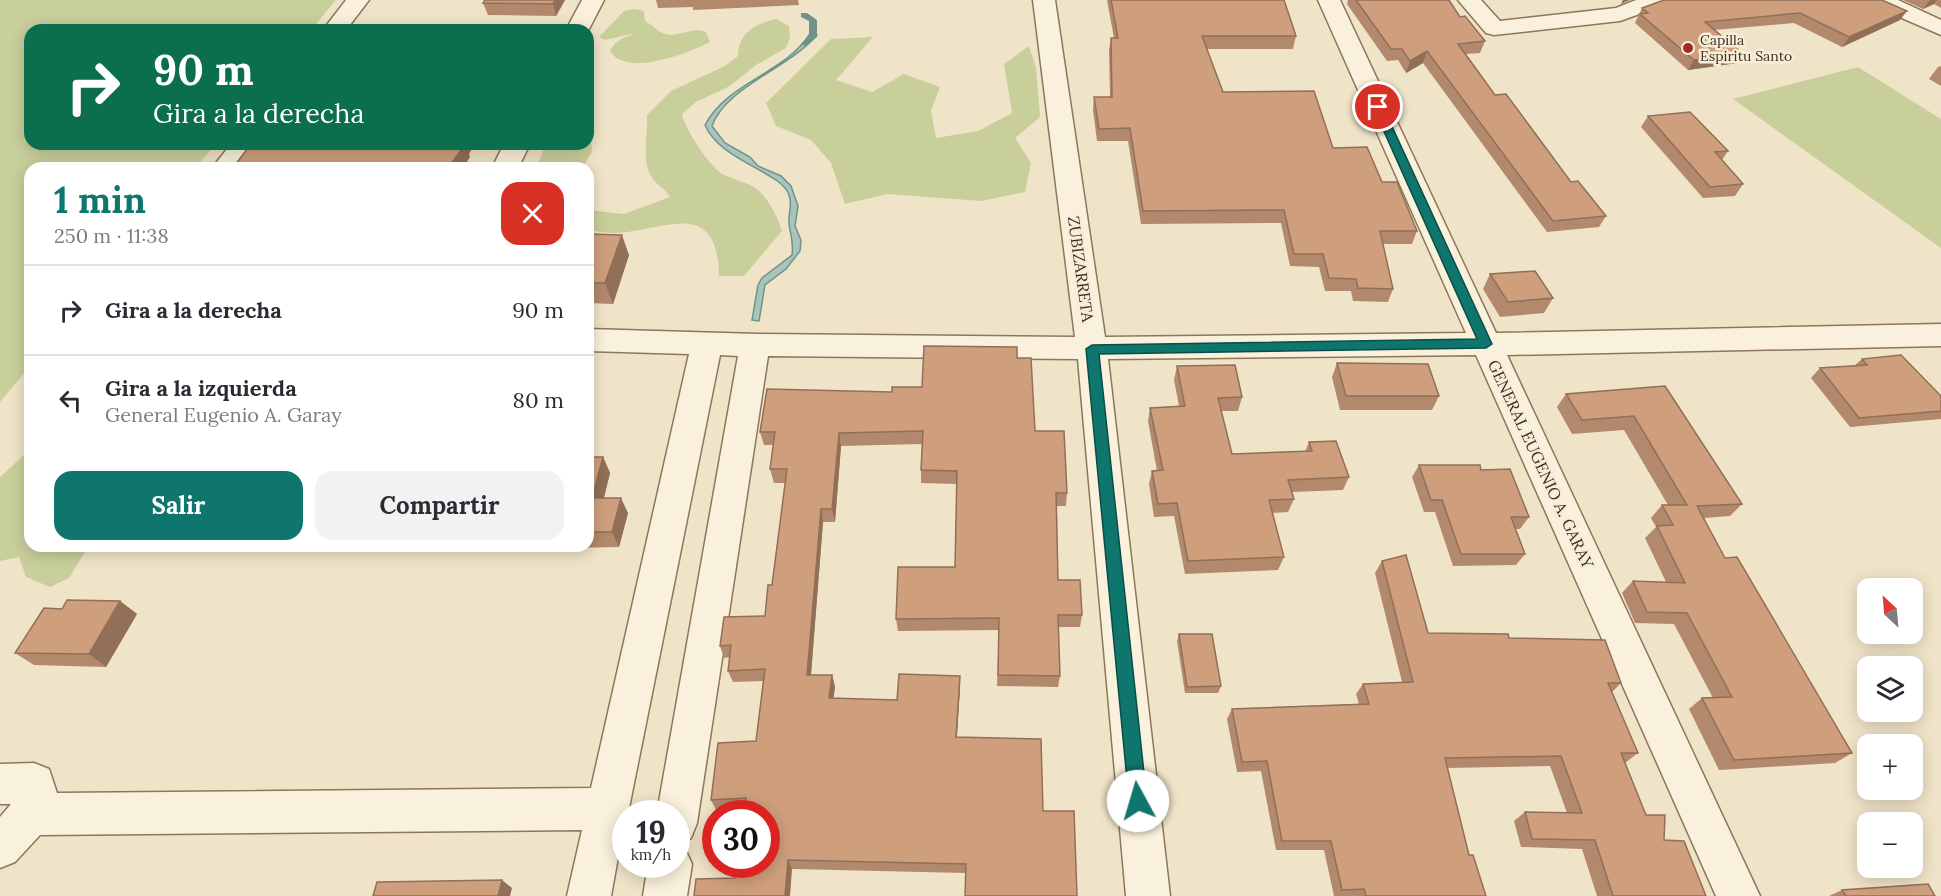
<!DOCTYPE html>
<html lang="es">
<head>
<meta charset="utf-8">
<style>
  body { margin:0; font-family:Lora,serif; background:#f2f2f3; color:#2b2b33; height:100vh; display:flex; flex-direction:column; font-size:22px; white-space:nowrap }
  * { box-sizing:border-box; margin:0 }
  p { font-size:20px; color:#7c7c81 }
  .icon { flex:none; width:33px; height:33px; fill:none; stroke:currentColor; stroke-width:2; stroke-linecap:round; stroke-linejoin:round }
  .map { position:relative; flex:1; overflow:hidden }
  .drawer { position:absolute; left:24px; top:162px; width:570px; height:390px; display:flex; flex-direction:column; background:#fff; border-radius:18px; box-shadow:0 3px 15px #0003 }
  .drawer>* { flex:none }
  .guide { position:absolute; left:24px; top:24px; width:570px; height:126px; border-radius:18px; box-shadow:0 3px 15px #0003; background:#0b6e4f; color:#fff; overflow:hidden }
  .needle { width:39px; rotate:334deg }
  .controls { position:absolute; left:1857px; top:578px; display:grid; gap:12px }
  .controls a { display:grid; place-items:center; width:66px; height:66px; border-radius:12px; background:#fff; box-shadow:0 3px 15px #0003; font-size:30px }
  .speed { position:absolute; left:612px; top:800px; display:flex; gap:12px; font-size:30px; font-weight:700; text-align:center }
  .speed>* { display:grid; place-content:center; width:78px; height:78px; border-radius:50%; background:#fff; box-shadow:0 3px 15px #0003; line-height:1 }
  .speed small { font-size:15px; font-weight:400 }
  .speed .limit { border:9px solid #d22; background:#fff; color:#111 }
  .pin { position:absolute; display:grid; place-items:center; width:51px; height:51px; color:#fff; margin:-26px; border:3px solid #fff; border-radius:50%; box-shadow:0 2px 6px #0007 }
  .me { position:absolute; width:66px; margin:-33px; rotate:354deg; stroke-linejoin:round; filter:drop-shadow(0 0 4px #0008) }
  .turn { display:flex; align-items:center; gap:21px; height:126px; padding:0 30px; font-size:27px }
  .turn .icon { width:78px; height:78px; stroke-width:2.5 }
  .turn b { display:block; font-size:42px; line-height:51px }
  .round { display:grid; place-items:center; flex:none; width:63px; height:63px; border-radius:18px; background:#f2f2f3 }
  .overview { display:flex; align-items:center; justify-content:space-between; height:102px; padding:0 30px }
  h1 { font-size:36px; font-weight:800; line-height:45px; color:#0f766e }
  .button { display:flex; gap:12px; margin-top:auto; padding:12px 30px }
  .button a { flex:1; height:69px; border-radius:18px; background:#0f766e; color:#fff; font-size:24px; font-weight:800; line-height:69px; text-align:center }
  .button a+a { background:#f2f2f3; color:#2b2b33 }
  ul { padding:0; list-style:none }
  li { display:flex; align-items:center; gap:18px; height:90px; padding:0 30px; border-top:2px solid #e1e1e2 }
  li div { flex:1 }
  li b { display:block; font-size:22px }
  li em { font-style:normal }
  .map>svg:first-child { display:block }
  .green { fill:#c9cf9b }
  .water { fill:#a9c4bc; stroke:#6f938a; stroke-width:1.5 }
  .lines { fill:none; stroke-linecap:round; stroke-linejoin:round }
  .stream { fill:#6f938a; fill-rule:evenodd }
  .minor-casing { stroke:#8d765c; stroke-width:3 }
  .minor { fill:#faf1dc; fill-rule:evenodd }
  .wall { fill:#b2896c }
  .shaded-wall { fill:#916f58 }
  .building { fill:#cf9f7d; stroke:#916f58; stroke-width:1.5 }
  .route { fill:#0f766e; stroke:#0a4d48; stroke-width:1.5 }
  .poi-dot { fill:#9e2a2b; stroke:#f7eed8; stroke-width:2 }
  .labels { text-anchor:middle; stroke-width:5; stroke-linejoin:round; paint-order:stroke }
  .far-poi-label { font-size:14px; fill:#3d2e20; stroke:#f7eed8; text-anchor:start }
  .street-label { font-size:16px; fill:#3d2e20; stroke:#f7eed8 }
</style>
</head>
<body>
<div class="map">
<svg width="1941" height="896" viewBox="0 0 1941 896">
  <rect width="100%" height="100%" fill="#f0e4c8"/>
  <!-- green -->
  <path class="green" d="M 0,0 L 336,0 L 311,30 L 30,30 L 30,144 L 216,144 L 195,168 L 30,168 L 30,366 L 0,402 Z
    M 635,9 L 644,11 L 645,21 C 652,24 659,33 666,34 C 680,38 690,26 706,32 L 710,42 C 688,53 626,78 610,51 C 617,38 625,38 635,33 L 605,40 L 599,37 L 624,11 Z
    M 776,19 L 789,26 L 790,37 L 786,48 L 756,65 L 730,86 L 696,102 L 682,114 C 686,130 709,167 724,175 C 735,180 751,183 759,191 C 770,201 777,216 782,231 L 744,276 L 719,276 C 717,178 638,252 588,228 L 588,210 L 624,214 L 670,197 C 666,189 659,187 654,180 C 640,164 648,136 647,115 L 671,91 L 725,66 L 738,56 C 739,32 755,24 776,19 Z
    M 873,37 L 836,80 L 872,92 L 904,74 L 940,87 L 931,111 L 936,138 L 978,131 L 1012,113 L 1004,64 L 1029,46 L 1036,68 L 1040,117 L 1015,138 L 1031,163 L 1025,192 L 981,201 L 887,194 L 845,204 L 831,163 L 811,140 L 776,126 L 766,103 L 831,39 Z
    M 1858,67 L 1941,119 L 1941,248 L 1733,99 Z
    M 588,103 L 592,152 L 582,168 L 536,168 L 546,144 L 588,144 Z
    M 30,442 L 30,546 L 97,546 L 85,552 L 69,578 L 50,587 L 26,577 L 19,557 L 0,561 L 0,477 L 26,453 Z"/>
  <!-- water -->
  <path class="water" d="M 809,35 L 817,35 C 789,68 726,87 712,126 L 725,143 L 750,157 L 758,166 L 781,176 L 791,186 L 798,206 L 795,226 L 801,240 L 800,251 L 786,269 L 765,285 L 759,321 L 752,320 L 758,285 L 762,278 L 792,255 C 794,243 790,234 789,223 C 788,212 793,206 789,195 C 782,172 720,161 705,125 C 728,82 785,73 809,35 Z"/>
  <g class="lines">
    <!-- stream -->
    <path class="stream" d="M 801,13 L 807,13 L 817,20 L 817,37 L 805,46 L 801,44 L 809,36 L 809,21 L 801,17 Z"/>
    <defs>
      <path id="minor" d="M 346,0 L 369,0 L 346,30 L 323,30 Z
        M 582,0 L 604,0 L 588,31 L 566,30 Z
        M 1033,0 L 1055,0 L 1105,337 L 1466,333 L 1318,0 L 1340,0 L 1496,333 L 1941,324 L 1941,346 L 1507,355 L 1760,896 L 1716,896 L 1476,355 L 1108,359 L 1170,896 L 1126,896 L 1078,359 L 768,356 L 697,823 L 691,838 L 676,844 L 676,813 L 657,813 L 738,356 L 720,355 L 628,813 L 626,813 L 611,896 L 567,896 L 582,830 L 40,835 L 15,862 L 0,868 L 0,817 L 11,804 L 0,804 L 0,764 L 34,763 L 49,769 L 57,793 L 591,788 L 689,354 L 588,351 L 588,329 L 758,334 L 1075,337 Z
        M 1458,0 L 1481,0 L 1500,21 L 1616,8 L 1636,0 L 1667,0 L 1664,5 L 1620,21 L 1494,35 L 1486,33 Z
        M 1869,0 L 1898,0 L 1941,20 L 1941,35 L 1872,5 Z
        M 231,144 L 257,144 L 239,168 L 212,168 Z
        M 504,144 L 530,144 L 518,168 L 492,168 Z
        M 676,845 L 685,849 L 692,864 L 687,896 L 643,896 L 648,864 L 676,864 Z"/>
    </defs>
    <!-- minor casing -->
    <use href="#minor" class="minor-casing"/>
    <!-- minor -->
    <use href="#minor" class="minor"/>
  </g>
  <!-- wall -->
  <path class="wall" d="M 565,0 L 556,16 L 488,15 L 483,3 Z
    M 656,0 L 798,0 L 799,5 L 693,10 L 693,7 L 658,8 Z
    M 1107,0 L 1284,0 L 1296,36 L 1293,49 L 1207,49 L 1223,92 L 1333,148 L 1382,182 L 1417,231 L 1412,244 L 1383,244 L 1393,289 L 1388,302 L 1353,301 L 1351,291 L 1325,291 L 1319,267 L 1290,266 L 1281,223 L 1141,224 L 1128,141 L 1097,141 L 1093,110 L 1094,97 L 1110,97 L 1109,50 L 1111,38 L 1114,38 Z
    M 1348,0 L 1449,0 L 1460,17 L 1485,41 L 1480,53 L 1466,54 L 1495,95 L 1571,182 L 1606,216 L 1599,227 L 1547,232 L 1423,63 L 1406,73 L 1398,60 L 1387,61 L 1347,4 Z
    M 1664,0 L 1900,20 L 1842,47 L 1794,23 L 1714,30 L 1737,63 L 1688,70 L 1635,23 L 1642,8 Z
    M 1903,0 L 1941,0 L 1941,8 L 1934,4 L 1923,9 Z
    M 1941,66 L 1941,86 L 1929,79 L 1938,67 Z
    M 1648,116 L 1728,151 L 1722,160 L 1743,184 L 1735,196 L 1703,198 L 1641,127 Z
    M 588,234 L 629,255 L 613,304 L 588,303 Z
    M 1490,274 L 1553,298 L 1544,313 L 1500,317 L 1483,289 Z
    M 1017,358 L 1035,431 L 1067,493 L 1066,506 L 1057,506 L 1058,580 L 1082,615 L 1080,627 L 1058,627 L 1060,676 L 1058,687 L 997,686 L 999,630 L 898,631 L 896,619 L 955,567 L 957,484 L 921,483 L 921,470 L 922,444 L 841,446 L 835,522 L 823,522 L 811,675 L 832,675 L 835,687 L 833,698 L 897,700 L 960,676 L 960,687 L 957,737 L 1041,739 L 965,873 L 792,869 L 735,878 L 744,808 L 716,810 L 711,800 L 756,741 L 763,681 L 733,682 L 728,671 L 730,657 L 724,658 L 720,646 L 765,616 L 772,585 L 785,483 L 774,483 L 770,469 L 774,445 L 764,445 L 760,432 L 892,392 L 922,387 Z
    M 1862,359 L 1941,396 L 1941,419 L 1850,427 L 1811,378 L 1820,368 L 1854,366 Z
    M 1337,363 L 1439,396 L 1432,410 L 1340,410 L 1332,377 Z
    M 1177,366 L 1242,397 L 1238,411 L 1221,411 L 1232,454 L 1305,452 L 1309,442 L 1349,477 L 1343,490 L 1292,492 L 1294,499 L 1288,512 L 1272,513 L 1284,557 L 1278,570 L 1185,574 L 1174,516 L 1154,517 L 1149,484 L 1152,471 L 1157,471 L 1148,421 L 1150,408 L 1179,406 L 1174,380 Z
    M 1665,386 L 1742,504 L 1730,516 L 1704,518 L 1725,558 L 1852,753 L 1835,763 L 1719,770 L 1689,709 L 1702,698 L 1713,698 L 1674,624 L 1635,623 L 1622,593 L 1633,581 L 1666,582 L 1645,538 L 1656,527 L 1651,518 L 1662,505 L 1668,505 L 1624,430 L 1572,434 L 1557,407 L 1566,394 Z
    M 588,457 L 603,457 L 610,473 L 604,498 L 628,513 L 619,547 L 568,548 L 567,546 L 588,546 Z
    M 1419,465 L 1481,470 L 1529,517 L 1520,529 L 1515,529 L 1525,554 L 1516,565 L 1453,566 L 1435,512 L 1424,512 L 1412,477 Z
    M 1382,561 L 1428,633 L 1509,638 L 1621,683 L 1612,692 L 1638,753 L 1625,763 L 1646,815 L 1706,896 L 1597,896 L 1582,849 L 1521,847 L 1514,821 L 1525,812 L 1567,813 L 1550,766 L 1447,768 L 1469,855 L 1486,896 L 1334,896 L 1324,850 L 1276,850 L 1261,771 L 1237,772 L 1227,719 L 1232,709 L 1359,704 L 1356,694 L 1363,684 L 1402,682 L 1375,573 Z
    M 120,601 L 137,614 L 106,667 L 34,665 L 15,653 L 62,609 Z
    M 1179,634 L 1221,686 L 1218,693 L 1185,693 L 1177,641 Z
    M 1842,890 L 1935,896 L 1829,896 Z"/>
  <!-- shaded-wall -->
  <path class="shaded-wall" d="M 555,0 L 565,0 L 556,16 L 553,4 Z
    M 1623,0 L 1630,0 L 1621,4 Z
    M 1930,0 L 1937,0 L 1934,4 L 1923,9 Z
    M 1907,11 L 1900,20 L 1842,47 L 1849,37 Z
    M 1427,51 L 1423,63 L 1406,73 L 1410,61 Z
    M 1743,54 L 1737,63 L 1688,70 L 1694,60 Z
    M 461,144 L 475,144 L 469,154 L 470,157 L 463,168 L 448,168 Z
    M 622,235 L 629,255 L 613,304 L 605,283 Z
    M 839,433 L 841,446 L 835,522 L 832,509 Z
    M 603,457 L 610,473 L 600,513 L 592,498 Z
    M 621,498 L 628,513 L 619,547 L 612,532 Z
    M 821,509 L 823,522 L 810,686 L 807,675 Z
    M 120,601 L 137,614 L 106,667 L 89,654 Z
    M 832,675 L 835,687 L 832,709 L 829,698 Z
    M 960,676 L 960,687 L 956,748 L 956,737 Z
    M 788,860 L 792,869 L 790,896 L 785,896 Z
    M 502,880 L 512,888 L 510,896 L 498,896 Z"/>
  <!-- building -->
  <path class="building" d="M 485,0 L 555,0 L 553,4 L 483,3 Z
    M 1111,0 L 1284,0 L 1296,36 L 1202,36 L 1223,92 L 1314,91 L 1333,148 L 1367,147 L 1382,182 L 1397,182 L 1417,231 L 1380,231 L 1393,289 L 1358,288 L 1356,279 L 1329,278 L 1323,254 L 1294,254 L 1284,210 L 1143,211 L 1130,128 L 1099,129 L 1094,97 L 1112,97 L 1111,38 L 1118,38 Z
    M 1356,0 L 1449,0 L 1460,17 L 1465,16 L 1485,41 L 1458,44 L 1495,95 L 1506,94 L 1571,182 L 1578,181 L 1606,216 L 1553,221 L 1427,51 L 1410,61 L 1402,49 L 1391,49 Z
    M 1664,0 L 1882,0 L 1907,11 L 1849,37 L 1800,13 L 1705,22 L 1743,54 L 1694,60 L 1640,14 L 1648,13 L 1642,8 Z
    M 1690,112 L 1728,151 L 1715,152 L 1743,184 L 1710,187 L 1648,116 Z
    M 251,144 L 461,144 L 465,145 L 448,168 L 226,168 L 229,164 L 235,165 Z
    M 588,234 L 622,235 L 605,283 L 588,283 Z
    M 1535,271 L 1553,298 L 1508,302 L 1490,274 Z
    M 924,346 L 1017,347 L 1017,358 L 1031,358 L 1035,431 L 1064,431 L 1067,493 L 1056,493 L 1058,580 L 1080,580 L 1082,615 L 1058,615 L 1060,676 L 998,675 L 999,618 L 896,619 L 898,567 L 955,567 L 957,471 L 921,470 L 923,431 L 839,433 L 832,509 L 821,509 L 807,675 L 832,675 L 829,698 L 897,700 L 899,674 L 960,676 L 956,737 L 1041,739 L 1043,811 L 1074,811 L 1077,896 L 965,896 L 966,864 L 788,860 L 785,896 L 694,896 L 696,879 L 735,878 L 737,864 L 766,864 L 766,813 L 744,813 L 746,798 L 711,800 L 718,743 L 756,741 L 765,669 L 728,671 L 731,645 L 720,646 L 724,617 L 765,616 L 768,585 L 772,585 L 787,469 L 770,469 L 775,432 L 760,432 L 767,389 L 892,392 L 892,387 L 922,387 Z
    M 1901,355 L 1941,396 L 1941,411 L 1859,418 L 1820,368 L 1867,365 L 1862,359 Z
    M 1337,363 L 1428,364 L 1439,396 L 1346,396 Z
    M 1235,365 L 1242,397 L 1218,398 L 1232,454 L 1312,451 L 1309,442 L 1336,441 L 1349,477 L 1288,480 L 1294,499 L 1269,500 L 1284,557 L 1188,561 L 1177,503 L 1158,504 L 1152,471 L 1163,470 L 1150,408 L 1185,406 L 1177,366 Z
    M 1665,386 L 1742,504 L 1697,506 L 1725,558 L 1737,557 L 1852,753 L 1734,760 L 1702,698 L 1732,697 L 1687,613 L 1647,612 L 1633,581 L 1685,583 L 1657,526 L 1673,525 L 1662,505 L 1687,505 L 1634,416 L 1582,420 L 1566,394 Z
    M 588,457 L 603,457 L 592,498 L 621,498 L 612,532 L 588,532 Z
    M 1419,465 L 1480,465 L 1481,470 L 1510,469 L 1529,517 L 1511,517 L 1525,554 L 1461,554 L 1442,500 L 1431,500 Z
    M 1406,555 L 1428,633 L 1508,634 L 1509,638 L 1605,640 L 1621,683 L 1608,683 L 1638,753 L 1621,753 L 1646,815 L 1665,815 L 1664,840 L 1684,841 L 1706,896 L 1613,896 L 1595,840 L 1532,839 L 1525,812 L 1582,813 L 1561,756 L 1445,758 L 1469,855 L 1473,855 L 1486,896 L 1366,896 L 1364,889 L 1342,890 L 1331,841 L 1282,841 L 1267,761 L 1242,762 L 1232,709 L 1369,704 L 1363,684 L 1413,682 L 1382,561 Z
    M 67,600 L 120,601 L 89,654 L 15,653 L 44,608 L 62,609 Z
    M 1179,634 L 1212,634 L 1221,686 L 1187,687 Z
    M 502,880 L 498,896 L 373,896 L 377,882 Z
    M 1928,884 L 1935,896 L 1846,896 L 1842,890 Z"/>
  <!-- route -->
  <path class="route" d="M 1374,105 L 1383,107 L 1492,344 L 1486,348 L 1099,354 L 1147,801 L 1144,807 L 1138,809 L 1132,807 L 1129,801 L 1086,349 L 1092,345 L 1477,339 L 1373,107 Z"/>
  <!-- markers -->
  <circle class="poi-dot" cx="1688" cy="48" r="6"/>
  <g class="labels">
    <!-- far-poi labels -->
    <g class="far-poi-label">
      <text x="1700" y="45">Capilla<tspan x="1700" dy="16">Espiritu Santo</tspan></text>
    </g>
    <!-- street labels -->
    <g class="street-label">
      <text transform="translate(1081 269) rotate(82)" y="6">ZUBIZARRETA</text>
      <text transform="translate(1541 464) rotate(65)" y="6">GENERAL EUGENIO A. GARAY</text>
    </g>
  </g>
</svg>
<div class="controls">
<a><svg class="needle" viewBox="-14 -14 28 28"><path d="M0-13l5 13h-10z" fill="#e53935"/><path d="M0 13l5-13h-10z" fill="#7c7c81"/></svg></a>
<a><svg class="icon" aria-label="layers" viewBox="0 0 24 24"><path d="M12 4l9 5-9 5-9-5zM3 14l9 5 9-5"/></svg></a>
<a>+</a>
<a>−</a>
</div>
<div class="speed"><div>19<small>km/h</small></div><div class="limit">30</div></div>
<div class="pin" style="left:1378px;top:107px;background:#d93025"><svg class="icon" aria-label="arrive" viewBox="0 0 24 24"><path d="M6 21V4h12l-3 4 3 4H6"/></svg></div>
<svg class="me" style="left:1138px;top:801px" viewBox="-20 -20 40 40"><circle r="19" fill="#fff"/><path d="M0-13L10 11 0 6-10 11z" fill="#0f766e"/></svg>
<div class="guide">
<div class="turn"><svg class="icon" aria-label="right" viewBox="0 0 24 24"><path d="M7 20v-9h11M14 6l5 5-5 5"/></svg><div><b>90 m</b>Gira a la derecha</div></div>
</div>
<section class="drawer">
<div class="overview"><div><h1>1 min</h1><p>250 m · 11:38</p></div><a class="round" style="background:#d93025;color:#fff"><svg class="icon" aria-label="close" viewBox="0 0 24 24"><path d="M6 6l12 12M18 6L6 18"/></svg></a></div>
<ul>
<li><svg class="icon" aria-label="right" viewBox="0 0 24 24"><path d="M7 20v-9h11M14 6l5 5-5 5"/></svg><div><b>Gira a la derecha</b></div><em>90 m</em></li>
<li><svg class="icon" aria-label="left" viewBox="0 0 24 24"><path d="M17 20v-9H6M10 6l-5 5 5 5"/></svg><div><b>Gira a la izquierda</b><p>General Eugenio A. Garay</p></div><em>80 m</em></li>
</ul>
<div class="button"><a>Salir</a><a>Compartir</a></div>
</section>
</div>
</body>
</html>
